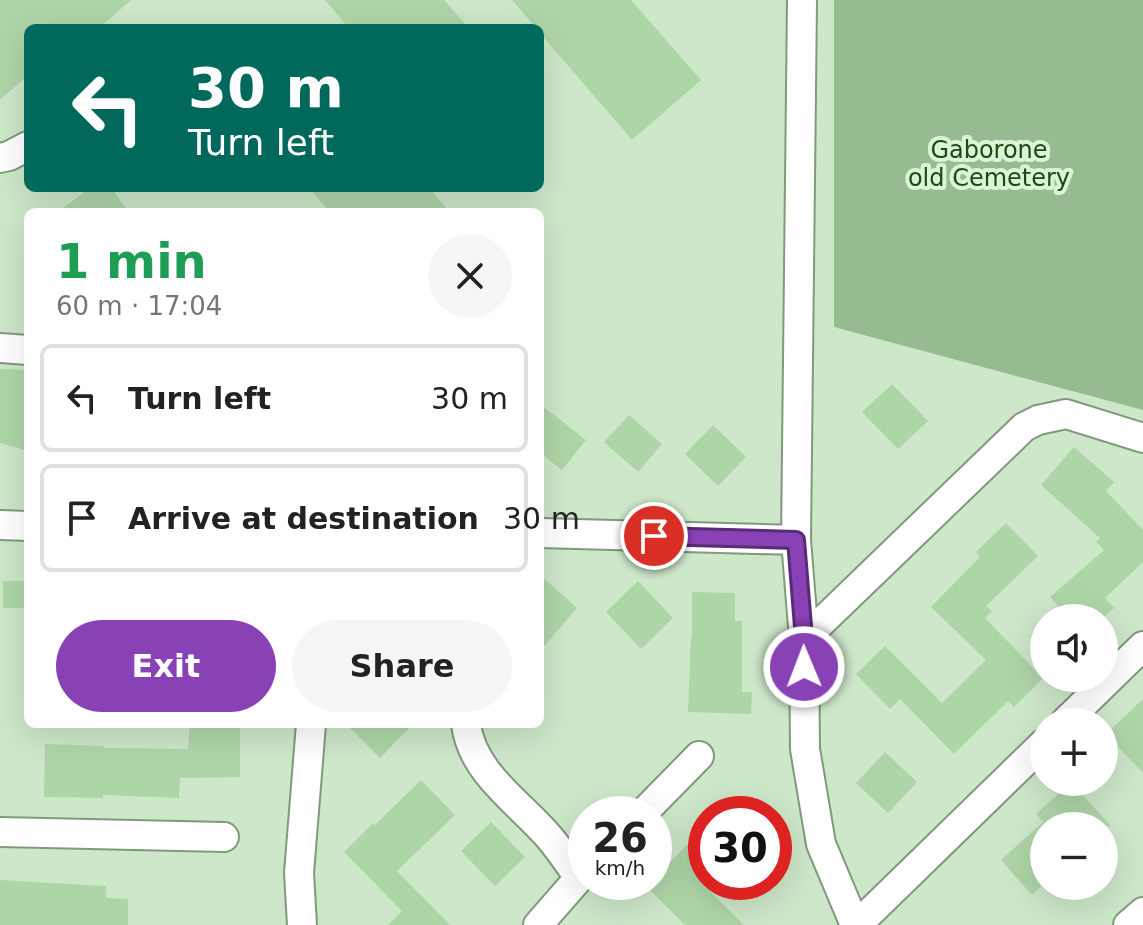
<!DOCTYPE html>
<html lang="en">
<head>
<meta charset="utf-8">
<style>
  body { margin:0; font-family:"DejaVu Sans",sans-serif; background:#f6f6f6; color:#222; height:100vh; display:flex; flex-direction:column; font-size:30px; white-space:nowrap }
  * { box-sizing:border-box; margin:0 }
  p { font-size:26px; color:#767676 }
  .icon { flex:none; width:44px; height:44px; fill:none; stroke:currentColor; stroke-width:2; stroke-linecap:round; stroke-linejoin:round }
  .map { position:relative; flex:1; overflow:hidden }
  .sheet { position:absolute; left:24px; top:208px; width:520px; height:520px; display:flex; flex-direction:column; background:#fff; border-radius:12px; box-shadow:0 8px 32px #0002 }
  .sheet>* { flex:none }
  .top-card { position:absolute; left:24px; top:24px; width:520px; height:168px; border-radius:12px; box-shadow:0 8px 32px #0002; background:#00695c; color:#fff; overflow:hidden }
  .buttons { position:absolute; left:1030px; top:604px; display:grid; gap:16px }
  .buttons a { display:grid; place-items:center; width:88px; height:88px; border-radius:50%; background:#fff; box-shadow:0 8px 32px #0002; font-size:40px }
  .speed { position:absolute; left:568px; top:796px; display:flex; gap:16px; font-size:40px; font-weight:700; text-align:center }
  .speed>* { display:grid; place-content:center; width:104px; height:104px; border-radius:50%; background:#fff; box-shadow:0 8px 32px #0002; line-height:1 }
  .speed small { font-size:20px; font-weight:400 }
  .speed .limit { border:12px solid #d22; background:#fff; color:#111 }
  .pin { position:absolute; display:grid; place-items:center; width:68px; height:68px; color:#fff; margin:-34px; border:4px solid #fff; border-radius:50%; box-shadow:0 2px 8px #0007 }
  .me { position:absolute; width:88px; margin:-44px; rotate:359deg; stroke-linejoin:round; filter:drop-shadow(0 0 6px #0008) }
  .turn { display:flex; align-items:center; gap:28px; height:168px; padding:0 32px; font-size:36px }
  .turn .icon { width:104px; height:104px; stroke-width:2.5 }
  .turn b { display:block; font-size:56px; line-height:68px }
  .round { display:grid; place-items:center; flex:none; width:84px; height:84px; border-radius:42px; background:#f6f6f6 }
  .overview { display:flex; align-items:center; justify-content:space-between; height:136px; padding:0 32px }
  h1 { font-size:48px; font-weight:700; line-height:60px; color:#1e9e55 }
  .action { display:flex; gap:16px; margin-top:auto; padding:16px 32px }
  .action a { flex:1; height:92px; border-radius:48px; background:#8942b5; color:#fff; font-size:32px; font-weight:700; line-height:92px; text-align:center }
  .action a+a { background:#f6f6f6; color:#222 }
  ul { padding:0; list-style:none }
  li { display:flex; align-items:center; gap:24px; height:108px; margin:0 16px 12px; padding:0 16px; border:4px solid #e0e0e0; border-radius:12px }
  li div { flex:1 }
  li b { display:block; font-size:30px }
  li em { font-style:normal }
  .map>svg:first-child { display:block }
  .green { fill:#97bb91 }
  .building { fill:#aed5a8 }
  .lines { fill:none; stroke-linecap:round; stroke-linejoin:round }
  .street-casing { stroke:#81997d; stroke-width:32 }
  .street { stroke:#fff; stroke-width:28 }
  .route-casing { stroke:#592b76; stroke-width:20 }
  .route { stroke:#8942b5; stroke-width:14 }
  .labels { text-anchor:middle; stroke-width:8; stroke-linejoin:round; paint-order:stroke }
  .park-label { font-size:24px; fill:#194c11; stroke:#daf5d6 }
</style>
</head>
<body>
<div class="map">
<svg width="1143" height="925" viewBox="0 0 1143 925">
  <rect width="100%" height="100%" fill="#cde7c9"/>
  <!-- green -->
  <path class="green" d="M 834,0 L 1143,0 L 1143,410 L 834,327 Z"/>
  <!-- building -->
  <path class="building" d="M 0,0 L 131,0 L 99,28 L 28,28 L 28,75 L 0,100 Z
    M 325,0 L 444,0 L 469,28 L 349,28 Z
    M 512,0 L 631,0 L 701,80 L 632,140 L 540,33 L 540,28 L 536,28 Z
    M 90,188 L 111,188 L 129,212 L 58,212 Z
    M 309,188 L 429,188 L 450,212 L 330,212 Z
    M 0,369 L 28,370 L 28,451 L 0,443 Z
    M 892,384 L 928,421 L 898,449 L 862,412 Z
    M 540,404 L 586,440 L 562,470 L 540,453 Z
    M 629,415 L 662,444 L 638,472 L 604,442 Z
    M 713,425 L 746,457 L 718,486 L 685,454 Z
    M 1074,447 L 1114,482 L 1106,491 L 1143,530 L 1143,562 L 1105,598 L 1114,608 L 1102,618 L 1068,618 L 1050,597 L 1104,550 L 1096,542 L 1100,538 L 1041,485 Z
    M 1006,523 L 1038,556 L 986,606 L 992,611 L 985,618 L 1043,678 L 1014,707 L 1008,701 L 954,754 L 900,699 L 890,709 L 856,674 L 885,646 L 942,703 L 986,660 L 931,607 L 980,557 L 976,552 Z
    M 540,575 L 577,608 L 540,651 Z
    M 3,581 L 28,581 L 28,608 L 3,608 Z
    M 638,581 L 673,618 L 641,649 L 606,612 Z
    M 692,592 L 735,593 L 735,621 L 742,621 L 742,692 L 752,692 L 751,714 L 688,712 L 691,636 L 692,638 Z
    M 1143,699 L 1143,773 L 1106,734 Z
    M 190,724 L 240,724 L 240,777 L 180,778 L 179,798 L 103,795 L 103,798 L 44,797 L 45,744 L 104,746 L 104,748 L 188,749 Z
    M 346,724 L 413,724 L 380,758 Z
    M 885,752 L 917,782 L 888,813 L 856,783 Z
    M 421,780 L 455,815 L 397,871 L 450,925 L 388,925 L 402,911 L 344,852 L 373,823 L 375,825 Z
    M 1071,782 L 1111,826 L 1047,826 L 1044,823 L 1044,884 L 1032,895 L 1001,860 L 1043,822 L 1036,814 Z
    M 491,822 L 525,857 L 495,886 L 461,851 Z
    M 706,826 L 706,887 L 744,925 L 685,925 L 646,886 L 650,882 L 654,882 L 654,878 Z
    M 0,880 L 106,886 L 106,898 L 128,899 L 128,925 L 0,925 Z"/>
  <g class="lines">
    <defs>
      <path id="street" d="M 802,0 L 796,540 L 804,639 L 805,749 L 821,844 L 855,925
        M 0,158 L 9,156 L 28,146
        M 0,348 L 28,350
        M 0,525 L 28,526
        M 540,533 L 796,540
        M 804,639 L 1024,427 L 1038,420 L 1066,414 L 1143,438
        M 1065,722 L 1143,646
        M 466,724 C 472,773 519,802 549,837 C 560,850 569,864 579,877
        M 642,814 L 699,756
        M 0,832 L 224,837
        M 302,925 L 299,873 L 311,724
        M 538,925 L 586,870
        M 857,925 L 1044,743
        M 1128,925 L 1143,912"/>
    </defs>
    <!-- street casing -->
    <use href="#street" class="street-casing"/>
    <!-- street -->
    <use href="#street" class="street"/>
  </g>
  <g class="lines">
    <defs>
      <path id="route" d="M 654,536 L 796,540 L 804,639 L 804,667"/>
    </defs>
    <!-- route casing -->
    <use href="#route" class="route-casing"/>
    <!-- route -->
    <use href="#route" class="route"/>
  </g>
  <g class="labels">
    <!-- park labels -->
    <g class="park-label">
      <text x="989" y="158">Gaborone<tspan x="989" dy="28">old Cemetery</tspan></text>
    </g>
  </g>
</svg>
<div class="buttons">
<a><svg class="icon" aria-label="sound" viewBox="0 0 24 24"><path d="M4 9h4l5-4v14l-5-4H4zM17 9q2 3 0 6"/></svg></a>
<a>+</a>
<a>−</a>
</div>
<div class="speed"><div>26<small>km/h</small></div><div class="limit">30</div></div>
<div class="pin" style="left:654px;top:536px;background:#d93025"><svg class="icon" aria-label="arrive" viewBox="0 0 24 24"><path d="M6 21V4h12l-3 4 3 4H6"/></svg></div>
<svg class="me" style="left:804px;top:667px" viewBox="-20 -20 40 40"><circle r="17" fill="#8942b5" stroke="#fff" stroke-width="3"/><path d="M0-11L8 9 0 5-8 9z" fill="#fff"/></svg>
<div class="top-card">
<div class="turn"><svg class="icon" aria-label="left" viewBox="0 0 24 24"><path d="M17 20v-9H6M10 6l-5 5 5 5"/></svg><div><b>30 m</b>Turn left</div></div>
</div>
<section class="sheet">
<div class="overview"><div><h1>1 min</h1><p>60 m · 17:04</p></div><a class="round"><svg class="icon" aria-label="close" viewBox="0 0 24 24"><path d="M6 6l12 12M18 6L6 18"/></svg></a></div>
<ul>
<li><svg class="icon" aria-label="left" viewBox="0 0 24 24"><path d="M17 20v-9H6M10 6l-5 5 5 5"/></svg><div><b>Turn left</b></div><em>30 m</em></li>
<li><svg class="icon" aria-label="arrive" viewBox="0 0 24 24"><path d="M6 21V4h12l-3 4 3 4H6"/></svg><div><b>Arrive at destination</b></div><em>30 m</em></li>
</ul>
<div class="action"><a>Exit</a><a>Share</a></div>
</section>
</div>
</body>
</html>
